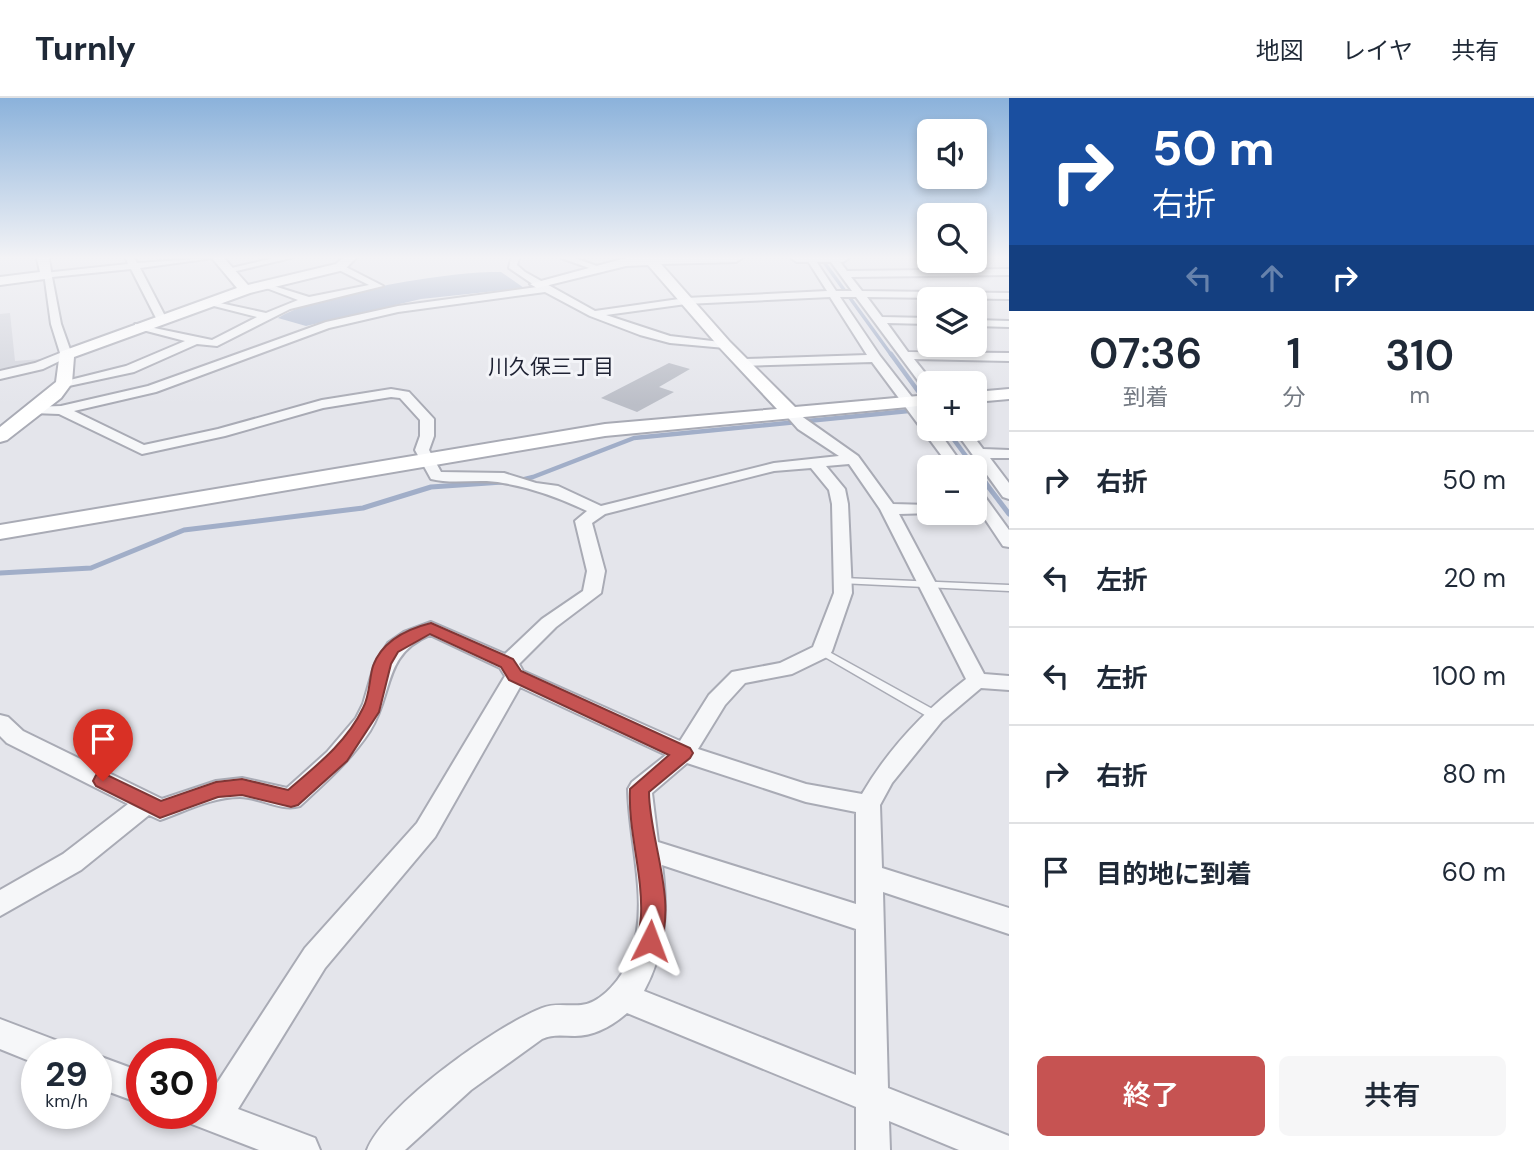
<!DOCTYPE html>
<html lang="ja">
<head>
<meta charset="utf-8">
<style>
  body { margin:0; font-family:"DM Sans","Noto Sans JP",sans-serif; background:#f6f6f7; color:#1f2937; height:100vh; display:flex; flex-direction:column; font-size:26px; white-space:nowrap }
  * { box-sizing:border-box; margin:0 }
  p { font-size:23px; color:#747a83 }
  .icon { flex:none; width:38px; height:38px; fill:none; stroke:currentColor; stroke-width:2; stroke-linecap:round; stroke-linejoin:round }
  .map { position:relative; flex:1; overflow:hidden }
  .drawer { display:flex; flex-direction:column; background:#fff; width:525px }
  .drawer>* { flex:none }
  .banner { background:#1a4fa0; color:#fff; overflow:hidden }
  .tools { position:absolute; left:917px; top:21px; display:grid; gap:14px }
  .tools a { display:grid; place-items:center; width:70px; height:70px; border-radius:10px; background:#fff; box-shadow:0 4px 10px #0003; font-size:35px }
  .speed { position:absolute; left:21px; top:940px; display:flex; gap:14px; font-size:35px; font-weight:700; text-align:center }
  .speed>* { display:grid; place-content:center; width:91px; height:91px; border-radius:50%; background:#fff; box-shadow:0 4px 10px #0003; line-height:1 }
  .speed small { font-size:18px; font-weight:400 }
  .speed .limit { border:10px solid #d22; background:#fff; color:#111 }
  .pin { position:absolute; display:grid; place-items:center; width:60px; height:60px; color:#fff; margin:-72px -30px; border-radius:50% 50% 50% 0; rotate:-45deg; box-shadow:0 0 7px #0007 }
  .pin .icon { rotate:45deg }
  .me { position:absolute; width:77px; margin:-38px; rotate:3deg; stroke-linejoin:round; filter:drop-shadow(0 0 5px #0008) }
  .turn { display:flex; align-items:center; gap:24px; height:147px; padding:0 28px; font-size:32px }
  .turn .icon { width:91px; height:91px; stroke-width:2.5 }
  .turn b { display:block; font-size:49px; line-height:60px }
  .lanes { display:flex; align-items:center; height:66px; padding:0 28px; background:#0003; justify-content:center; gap:35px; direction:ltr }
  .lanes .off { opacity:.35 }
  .eta { display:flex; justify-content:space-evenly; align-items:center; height:119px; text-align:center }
  .eta b { font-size:42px; font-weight:600; line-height:49px }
  .action { display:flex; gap:14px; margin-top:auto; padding:14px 28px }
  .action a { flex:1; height:80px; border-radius:10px; background:#c65352; color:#fff; font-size:28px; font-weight:600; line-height:80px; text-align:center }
  .action a+a { background:#f6f6f7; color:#1f2937 }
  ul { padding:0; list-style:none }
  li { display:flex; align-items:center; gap:21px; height:98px; padding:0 28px; border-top:2px solid #e0e1e3 }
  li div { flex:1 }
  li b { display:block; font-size:26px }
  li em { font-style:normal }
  header { display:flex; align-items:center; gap:42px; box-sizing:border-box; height:98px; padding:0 35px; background:#fff; border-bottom:2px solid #e0e1e3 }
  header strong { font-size:33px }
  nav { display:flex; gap:38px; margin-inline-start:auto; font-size:24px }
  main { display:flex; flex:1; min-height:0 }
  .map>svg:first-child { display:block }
  .built { fill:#d2d4dc }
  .water { fill:#a1aec8 }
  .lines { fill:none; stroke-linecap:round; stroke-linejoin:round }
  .stream-far2 { stroke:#a1aec8; stroke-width:3.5 }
  .stream-far1 { stroke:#a1aec8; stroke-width:4.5 }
  .stream { stroke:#a1aec8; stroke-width:5 }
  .building { fill:#bbbec7 }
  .lane-casing { stroke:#a9abb5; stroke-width:3 }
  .street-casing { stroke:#a9abb5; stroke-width:4 }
  .secondary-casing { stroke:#a9abb5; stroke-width:4 }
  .lane { fill:#f6f7f9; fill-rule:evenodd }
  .street { fill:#f6f7f9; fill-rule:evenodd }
  .secondary { fill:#fff; fill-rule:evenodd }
  .route { fill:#c65352; stroke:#813635; stroke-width:2 }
  .labels { text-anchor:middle; stroke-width:6; stroke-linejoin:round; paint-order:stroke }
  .far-neighbourhood-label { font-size:21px; fill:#1e2233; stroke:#f3f4f8 }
</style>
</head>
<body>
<header>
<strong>Turnly</strong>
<nav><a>地図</a><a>レイヤ</a><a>共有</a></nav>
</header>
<main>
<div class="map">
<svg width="1009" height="1052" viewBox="0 0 1009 1052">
  <rect width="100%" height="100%" fill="#e4e5eb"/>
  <!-- built -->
  <path class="built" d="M 10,215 L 15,263 L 54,260 L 0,275 L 0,216 Z"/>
  <!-- water -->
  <path class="water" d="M 501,174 L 524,190 L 421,201 L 306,228 L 278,220 C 314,196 455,172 501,174 Z"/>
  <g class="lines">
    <!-- stream-far2 -->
    <path class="stream-far2" d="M 821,160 L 892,258"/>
    <!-- stream-far1 -->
    <path class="stream-far1" d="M 891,256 L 926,304
      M 946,331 L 974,369
      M 975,370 L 986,385
      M 509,385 L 533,379 L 634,340 L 929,311"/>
    <!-- stream -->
    <path class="stream" d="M 984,383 L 1009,416
      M 0,475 L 91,470 L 184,432 L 363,410 L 431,389 L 516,383"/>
  </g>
  <!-- building -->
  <path class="building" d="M 669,265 L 690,271 L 659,289 L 674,294 L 637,314 L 601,300 Z"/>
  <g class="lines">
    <defs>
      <path id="lane" d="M 843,480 L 1009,487 L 1009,493 L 840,485 L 838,483 Z
        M 822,550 L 938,614 L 939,617 L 938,620 L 930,620 L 818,555 L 817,553 L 818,551 Z"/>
      <path id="street" d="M 126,160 L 134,160 L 137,165 L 213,160 L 140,170 L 166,220 L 161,223 L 156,220 L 131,171 L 52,179 L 61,226 L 72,257 L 43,271 L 0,281 L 0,273 L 35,265 L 60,255 L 51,226 L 44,175 L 128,166 Z
        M 274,160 L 291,160 L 228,175 L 223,172 Z
        M 511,160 L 519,160 L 517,167 L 525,174 L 595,213 L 686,200 L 827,193 L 806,160 L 814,160 L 836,193 L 852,193 L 828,160 L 837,160 L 847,173 L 1009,171 L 1009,177 L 851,179 L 862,193 L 1009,195 L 1009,201 L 867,199 L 882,219 L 929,220 L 929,226 L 887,225 L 908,254 L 1009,255 L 1009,263 L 914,261 L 933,285 L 929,285 L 929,293 L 925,292 L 856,199 L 840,199 L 880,258 L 929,321 L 929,331 L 937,331 L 964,369 L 950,369 L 872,264 L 741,268 L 739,265 L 745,261 L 867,257 L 830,199 L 686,206 L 606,217 L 670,238 L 729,245 L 729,249 L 725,250 L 670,245 L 640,237 L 590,218 L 545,194 L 398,214 L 329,230 L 156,294 L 74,313 L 144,347 L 218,331 L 322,302 L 391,291 L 409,294 L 434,321 L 434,338 L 429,352 L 441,374 L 504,375 L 536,385 L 558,388 L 601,408 L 774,365 L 839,358 L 798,331 L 783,314 L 790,310 L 858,358 L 893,406 L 929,407 L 929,415 L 935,415 L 899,416 L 984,576 L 1009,578 L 1009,592 L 981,590 L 942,623 L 892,685 L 880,707 L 882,770 L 1009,810 L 1009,836 L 883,794 L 888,990 L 1009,1038 L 1009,1052 L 959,1052 L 889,1023 L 890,1052 L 856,1052 L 856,1009 L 627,915 C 612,928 594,938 575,938 C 563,938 553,936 542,941 L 471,992 L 405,1052 L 367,1052 C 385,1007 496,928 542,910 C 559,903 578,912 594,903 C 611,894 626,873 632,855 C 649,802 629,745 628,691 L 632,684 L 666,657 L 520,589 L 435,739 L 325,870 L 238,1011 L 315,1040 L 320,1052 L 259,1052 L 189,1025 L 185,1015 L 201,1015 L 201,997 L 208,999 L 305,850 L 417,725 L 505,578 L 500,570 L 430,537 C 382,557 394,595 370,633 C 351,662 325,685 300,708 C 280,714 260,699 240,699 C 212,699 186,713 160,722 L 149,717 L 81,772 L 0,818 L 0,792 L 63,756 L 128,706 L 7,645 L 0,638 L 0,617 L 8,619 L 23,633 L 162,701 L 216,683 L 242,680 L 287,690 L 327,654 L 356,620 L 363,606 L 375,565 L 388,545 L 404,534 L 431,524 L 505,556 L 542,521 L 583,493 L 587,473 L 575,423 L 587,413 C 560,400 533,390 503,385 C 480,380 454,387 431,381 L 415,352 L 420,338 L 420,322 L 400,300 L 391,299 L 323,310 L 225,338 L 142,356 L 59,316 L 32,315 L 32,309 L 61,308 L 148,288 L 326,224 L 398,208 L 537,189 L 509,170 ZM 849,366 L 880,411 L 966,581 C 923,614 889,650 862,696 L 806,686 L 698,651 L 725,607 L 745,585 L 792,576 L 829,558 L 832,553 L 852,495 L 848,406 L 845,391 L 826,368 ZM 811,370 L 829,392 L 832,406 L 834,495 L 813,549 L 780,565 L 732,574 L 709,597 L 680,643 L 523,573 L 519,566 L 556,529 L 601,495 L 605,473 L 592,425 L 605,416 L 774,373 ZM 687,665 L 806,704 L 856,714 L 856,806 L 658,744 L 652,695 ZM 662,767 L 856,831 L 856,977 L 644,893 C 666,852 668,813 662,767 Z
        M 561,160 L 574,160 L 600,169 L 595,172 Z
        M 340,166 L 383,188 L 290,211 L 217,248 L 197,246 L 134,274 L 64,289 L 58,285 L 126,268 L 185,243 L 135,230 L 135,226 L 212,242 L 257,219 L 206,206 L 206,202 L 266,215 L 298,202 L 261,188 L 261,184 L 309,199 L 369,187 L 337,171 Z
        M 975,222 L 1009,223 L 1009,229 L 975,228 Z
        M 954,331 L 968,331 L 983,351 L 1009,352 L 1009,360 L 990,360 L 1009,385 L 1009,401 L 1003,399 Z
        M 975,390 L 980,392 L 1009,432 L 1009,449 L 1003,448 L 975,406 Z
        M 0,921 L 63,945 L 68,956 L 37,956 L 37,966 L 0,951 Z
        M 96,957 L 142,974 L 142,1006 L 96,989 Z"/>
      <path id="secondary" d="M 37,160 L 49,160 L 52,180 L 0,187 L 0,179 L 40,174 Z
        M 212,160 L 224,160 L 248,187 L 336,166 L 343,160 L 356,160 L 344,172 L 250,195 L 74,259 L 72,285 L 61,300 L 7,342 L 0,344 L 0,329 L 56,284 L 60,254 L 237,190 Z
        M 626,160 L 742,160 L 736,164 L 661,166 L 730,244 L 795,309 L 929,297 L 929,307 L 605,338 L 0,441 L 0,427 L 605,326 L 777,311 L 720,250 L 648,167 L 626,168 L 537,190 L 530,186 Z
        M 791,160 L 849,160 L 843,164 L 797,164 Z
        M 1009,291 L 1009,301 L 975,304 L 975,294 Z"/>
    </defs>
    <!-- lane casing -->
    <use href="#lane" class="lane-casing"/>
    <!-- street casing -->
    <use href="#street" class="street-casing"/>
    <!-- secondary casing -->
    <use href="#secondary" class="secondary-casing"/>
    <!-- lane -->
    <use href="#lane" class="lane"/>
    <!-- street -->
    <use href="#street" class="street"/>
    <!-- secondary -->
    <use href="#secondary" class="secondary"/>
  </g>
  <!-- sky -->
  <linearGradient id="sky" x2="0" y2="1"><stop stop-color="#8bb2db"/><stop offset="0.52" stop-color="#f3f3f6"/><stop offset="1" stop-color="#f3f3f6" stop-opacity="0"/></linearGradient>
  <rect width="1009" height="307" fill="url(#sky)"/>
  <!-- route -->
  <path class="route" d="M 431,525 L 513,561 L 521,573 L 690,650 L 693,655 L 690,660 L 649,694 C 649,741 679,806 658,851 L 650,854 L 642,851 C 637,840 640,830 641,818 C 643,775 628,734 630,691 L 669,657 L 509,582 L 501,569 L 430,536 L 398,554 L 391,566 L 379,614 L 347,663 L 298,707 L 291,709 L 242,697 L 218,699 L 160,720 L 96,688 L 93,683 L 96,677 L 103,675 L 161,703 L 216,684 L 242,681 L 288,692 C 316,668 347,644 363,610 C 370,597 369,581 373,568 C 382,543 407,531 431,525 Z"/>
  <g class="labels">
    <!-- far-neighbourhood labels -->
    <g class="far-neighbourhood-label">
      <text x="551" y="276">川久保三丁目</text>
    </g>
  </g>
</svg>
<div class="tools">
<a><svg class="icon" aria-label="sound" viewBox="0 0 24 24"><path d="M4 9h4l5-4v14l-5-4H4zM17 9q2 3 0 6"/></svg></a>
<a><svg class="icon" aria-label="search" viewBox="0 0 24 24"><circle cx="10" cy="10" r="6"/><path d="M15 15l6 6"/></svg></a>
<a><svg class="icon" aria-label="layers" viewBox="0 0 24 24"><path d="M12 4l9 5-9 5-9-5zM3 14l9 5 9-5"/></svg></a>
<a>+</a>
<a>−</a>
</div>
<div class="speed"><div>29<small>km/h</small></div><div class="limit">30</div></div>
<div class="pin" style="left:103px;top:683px;background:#d93025"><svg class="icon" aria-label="arrive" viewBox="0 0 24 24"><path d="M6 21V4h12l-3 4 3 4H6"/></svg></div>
<svg class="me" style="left:650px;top:843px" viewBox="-20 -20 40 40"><path d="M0-17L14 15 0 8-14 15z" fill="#c65352" stroke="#fff" stroke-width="4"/></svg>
</div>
<section class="drawer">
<div class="banner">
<div class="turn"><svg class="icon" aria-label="right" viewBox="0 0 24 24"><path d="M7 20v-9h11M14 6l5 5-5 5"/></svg><div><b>50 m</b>右折</div></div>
<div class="lanes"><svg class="icon off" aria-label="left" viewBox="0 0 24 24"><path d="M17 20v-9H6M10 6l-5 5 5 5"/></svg><svg class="icon off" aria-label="ahead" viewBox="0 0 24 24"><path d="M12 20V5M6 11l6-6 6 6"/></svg><svg class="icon" aria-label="right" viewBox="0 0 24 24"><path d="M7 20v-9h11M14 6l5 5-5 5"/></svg></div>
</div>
<div class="eta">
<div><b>07:36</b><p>到着</p></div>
<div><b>1</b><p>分</p></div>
<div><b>310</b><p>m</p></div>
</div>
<ul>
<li><svg class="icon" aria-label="right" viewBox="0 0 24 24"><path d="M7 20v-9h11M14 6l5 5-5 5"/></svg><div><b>右折</b></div><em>50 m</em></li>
<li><svg class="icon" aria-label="left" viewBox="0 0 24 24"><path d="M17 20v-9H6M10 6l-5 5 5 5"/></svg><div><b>左折</b></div><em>20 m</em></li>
<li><svg class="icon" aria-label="left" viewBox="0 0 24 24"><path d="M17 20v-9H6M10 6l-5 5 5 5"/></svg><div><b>左折</b></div><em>100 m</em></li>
<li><svg class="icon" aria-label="right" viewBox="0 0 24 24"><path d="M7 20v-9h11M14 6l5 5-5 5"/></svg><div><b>右折</b></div><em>80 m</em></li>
<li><svg class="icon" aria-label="arrive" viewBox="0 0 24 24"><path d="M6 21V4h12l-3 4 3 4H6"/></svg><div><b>目的地に到着</b></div><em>60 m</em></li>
</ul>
<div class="action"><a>終了</a><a>共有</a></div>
</section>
</main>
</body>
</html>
